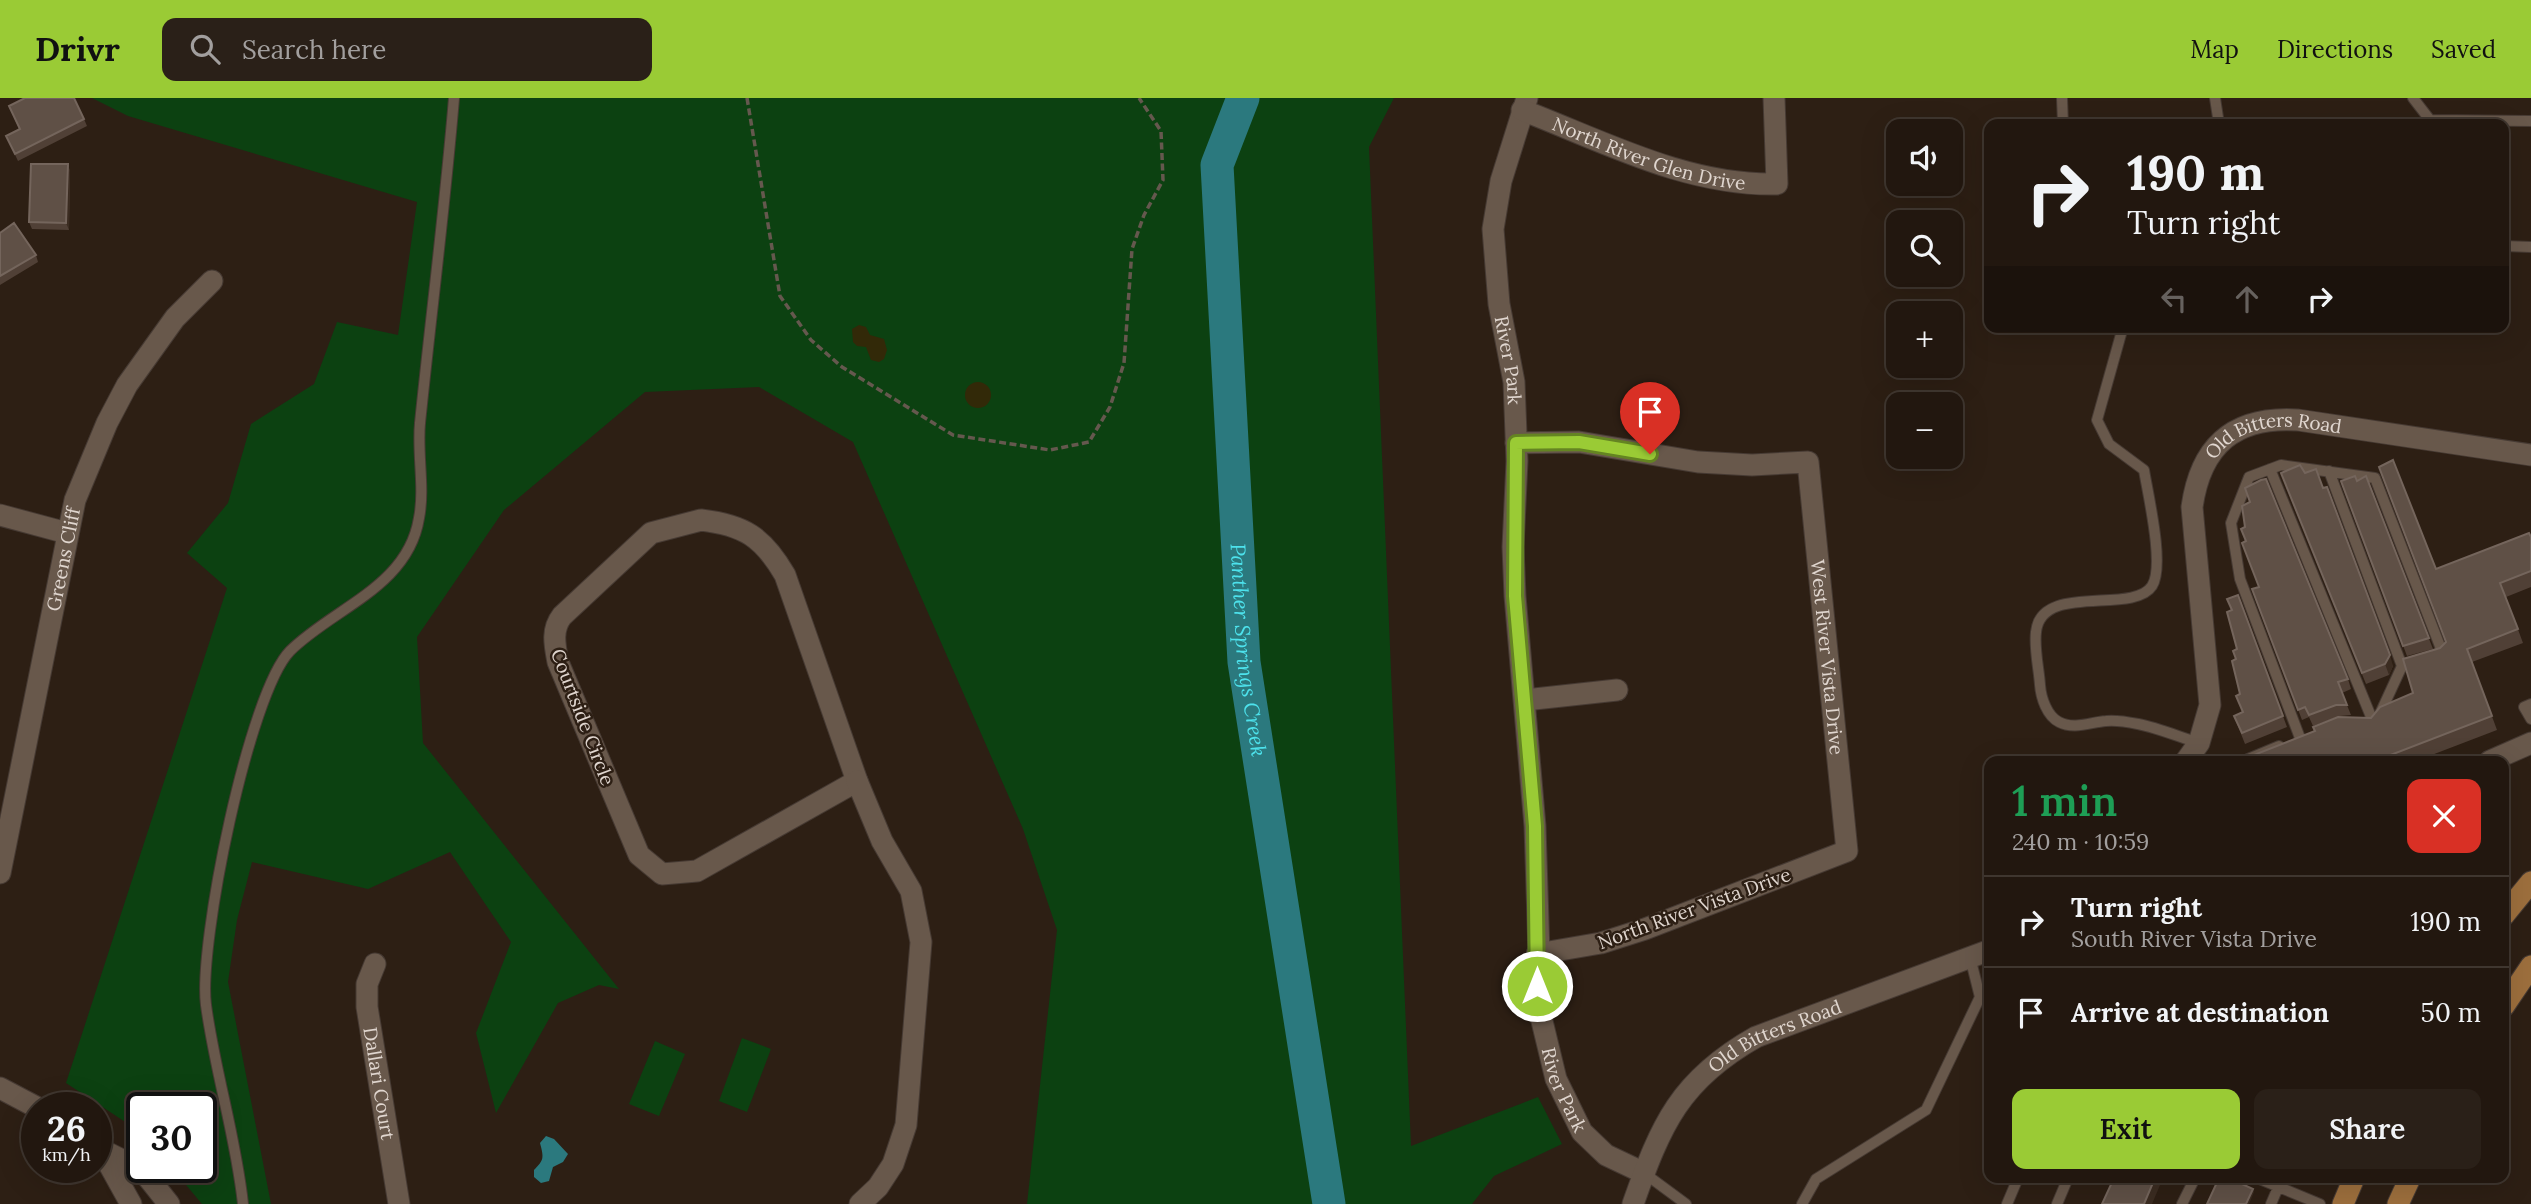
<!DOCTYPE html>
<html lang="en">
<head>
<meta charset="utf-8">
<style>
  body { margin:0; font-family:Lora,serif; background:#2a2018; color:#f1f3f6; height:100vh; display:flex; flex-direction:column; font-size:26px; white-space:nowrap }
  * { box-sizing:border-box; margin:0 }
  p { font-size:23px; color:#a29f9e }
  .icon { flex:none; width:38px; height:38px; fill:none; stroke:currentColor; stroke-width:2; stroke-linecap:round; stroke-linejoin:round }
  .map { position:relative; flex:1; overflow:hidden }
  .details { position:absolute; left:1984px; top:658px; width:525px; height:427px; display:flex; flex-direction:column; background:#22170f; border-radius:14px; box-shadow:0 7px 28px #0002,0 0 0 2px #3f362f }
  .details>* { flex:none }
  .hud { position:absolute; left:1984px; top:21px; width:525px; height:214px; border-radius:14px; box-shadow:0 7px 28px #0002,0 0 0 2px #3f362f; background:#22170f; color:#f1f3f6; overflow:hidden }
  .tools { position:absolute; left:1886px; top:21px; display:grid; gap:14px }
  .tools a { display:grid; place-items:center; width:77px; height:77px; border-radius:14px; background:#22170f; box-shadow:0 7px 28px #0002,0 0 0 2px #3f362f; font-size:35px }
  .speed { position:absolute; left:21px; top:994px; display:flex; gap:14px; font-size:35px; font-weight:700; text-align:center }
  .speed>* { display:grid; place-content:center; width:91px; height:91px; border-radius:50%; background:#22170f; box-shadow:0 7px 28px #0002,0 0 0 2px #3f362f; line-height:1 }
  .speed small { font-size:18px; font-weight:400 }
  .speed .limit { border:4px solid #111; border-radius:10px; background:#fff; color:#111 }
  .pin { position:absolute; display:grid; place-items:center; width:60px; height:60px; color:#fff; margin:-72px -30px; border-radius:50% 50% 50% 0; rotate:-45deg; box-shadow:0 0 7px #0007 }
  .pin .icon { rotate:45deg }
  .me { position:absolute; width:77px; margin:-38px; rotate:0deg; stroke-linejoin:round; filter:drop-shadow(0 0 5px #0008) }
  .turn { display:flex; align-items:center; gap:24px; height:147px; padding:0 28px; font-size:32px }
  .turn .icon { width:91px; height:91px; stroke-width:2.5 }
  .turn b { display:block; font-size:49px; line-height:60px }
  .lanes { display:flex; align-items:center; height:66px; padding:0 28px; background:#0003; justify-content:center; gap:35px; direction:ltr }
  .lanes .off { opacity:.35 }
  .round { display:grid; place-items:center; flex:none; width:74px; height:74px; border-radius:14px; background:#2a2018 }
  .overview { display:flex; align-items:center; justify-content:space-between; height:119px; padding:0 28px }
  h1 { font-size:42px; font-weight:600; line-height:52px; color:#1e9e55 }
  .button { display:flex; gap:14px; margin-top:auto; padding:14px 28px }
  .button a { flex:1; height:80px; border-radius:14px; background:#9acb35; color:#111; font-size:28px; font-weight:600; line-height:80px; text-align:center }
  .button a+a { background:#2a2018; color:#f1f3f6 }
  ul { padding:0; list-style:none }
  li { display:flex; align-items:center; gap:21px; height:91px; padding:0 28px; border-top:2px solid #3f362f }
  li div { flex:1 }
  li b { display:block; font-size:26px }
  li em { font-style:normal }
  header { display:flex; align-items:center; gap:42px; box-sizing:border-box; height:98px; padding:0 35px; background:#9acb35; color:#111 }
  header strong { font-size:33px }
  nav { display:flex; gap:38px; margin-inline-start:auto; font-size:24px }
  .search { width:490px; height:63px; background:#2a2018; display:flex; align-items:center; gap:18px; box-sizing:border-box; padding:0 24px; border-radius:14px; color:#a29f9e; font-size:26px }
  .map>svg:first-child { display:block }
  .green { fill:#0c4111 }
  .sand { fill:#322908 }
  .water { fill:#2b797e }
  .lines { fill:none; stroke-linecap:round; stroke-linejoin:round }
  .river { stroke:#2b797e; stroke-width:33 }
  .lane-casing { stroke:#463a33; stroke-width:12 }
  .street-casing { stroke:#463a33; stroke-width:23 }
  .primary-casing { stroke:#463a33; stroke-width:23 }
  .path { stroke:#65584e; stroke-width:3.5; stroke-dasharray:7 3.5; stroke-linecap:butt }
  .lane { stroke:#68584b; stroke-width:10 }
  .street { stroke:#68584b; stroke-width:21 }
  .primary { stroke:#9d6f3d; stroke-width:21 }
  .wall { fill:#504036 }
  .shaded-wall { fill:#3b2c21 }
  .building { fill:#5f5046; stroke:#74655c; stroke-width:2 }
  .route-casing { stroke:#648422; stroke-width:18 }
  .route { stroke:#9acb35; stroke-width:12 }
  .labels { text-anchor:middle; stroke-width:5; stroke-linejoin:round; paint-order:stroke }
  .street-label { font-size:19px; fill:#e0d6cf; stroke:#2d1f14 }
  .water-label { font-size:21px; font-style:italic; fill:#4de2ec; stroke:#2d1f14 }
</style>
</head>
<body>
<header>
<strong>Drivr</strong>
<div class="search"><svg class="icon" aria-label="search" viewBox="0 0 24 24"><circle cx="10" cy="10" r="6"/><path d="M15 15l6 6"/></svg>Search here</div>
<nav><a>Map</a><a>Directions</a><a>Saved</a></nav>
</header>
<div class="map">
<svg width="2531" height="1106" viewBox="0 0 2531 1106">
  <rect width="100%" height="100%" fill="#2d1f14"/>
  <!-- green -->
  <path class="green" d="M 92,0 L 1394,0 L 1369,49 L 1411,1048 L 1538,999 L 1562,1046 L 1494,1078 L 1472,1106 L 1027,1106 L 1057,832 L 1023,731 L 853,344 L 759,289 L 645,294 L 504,412 L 417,539 L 423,645 L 619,891 L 599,887 L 558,905 L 496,1015 L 476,935 L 511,844 L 450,754 L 368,791 L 252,764 L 237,822 L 228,884 L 271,1106 L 202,1106 L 171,1069 L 201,1069 L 201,1010 L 142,1010 L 142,1035 L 66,985 L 227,490 L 187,455 L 228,405 L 251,326 L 314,286 L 337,224 L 398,237 L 417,104 L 128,18 Z
    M 742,940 L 771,951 L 747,1014 L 719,1003 Z
    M 655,943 L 685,956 L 659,1018 L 629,1006 Z"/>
  <!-- sand -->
  <path class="sand" d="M 859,227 L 866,229 L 870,237 L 884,241 L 887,252 L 884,261 L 879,264 L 871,262 L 866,249 L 857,248 L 853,244 L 852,231 Z
    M965 297a13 13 0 1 1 26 0a13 13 0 1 1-26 0Z"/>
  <!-- water -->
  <path class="water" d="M 546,1038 L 554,1041 L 568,1056 L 563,1064 L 553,1069 L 549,1083 L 541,1085 L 534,1079 L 534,1072 C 544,1062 544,1060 540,1045 Z"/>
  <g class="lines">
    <!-- river -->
    <path class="river" id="s1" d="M 1243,0 L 1217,67 L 1244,564 L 1329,1106"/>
    <defs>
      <path id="lane" d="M 2062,0 L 2063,26
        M 2215,0 L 2219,26
        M 2413,0 L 2430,22 L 2531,23
        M 2504,148 L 2531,149
        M 2123,229 L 2097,322 L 2109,346 L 2144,372 C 2148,397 2165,468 2152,488 C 2133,517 2041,484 2036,534 C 2034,551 2039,571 2040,587 C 2041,600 2047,618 2059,624 C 2074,632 2091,624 2106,623 C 2116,622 2128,624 2138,626 C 2159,630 2179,639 2199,645
        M 2270,371 L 2374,626
        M 2329,373 L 2402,568
        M 2531,606 L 2524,609 L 2531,621
        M 2378,620 L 2402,568 L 2416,564
        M 2300,640 L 2240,481 L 2231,425 L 2249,379 L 2281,367 L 2375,380 L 2443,556 L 2438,557
        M 2243,663 L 2279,648
        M 1644,1075 L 1686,1106
        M 2257,1080 L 2320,1106
        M 243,1106 C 236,1039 215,974 206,907 C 198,847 249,595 290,553 C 333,510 408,489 419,420 C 425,390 417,356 420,325 C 431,217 445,109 454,0
        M 1802,1106 L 1816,1081 L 1926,1012 L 1980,899 L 1970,859
        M 2007,1106 L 2018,1080
        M 2057,1106 L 2068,1080
        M 2182,1106 L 2195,1080
        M 2271,1106 L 2282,1080"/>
      <g id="street">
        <path id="s2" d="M 1527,0 L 1501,83 L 1493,131 L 1499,206 L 1514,284 L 1517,363 L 1513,449 L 1515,498 L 1535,728 L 1541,919 L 1556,981 L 1582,1034 L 1606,1057 L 1644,1075"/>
        <path id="s3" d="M 1522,12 C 1605,44 1687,88 1777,86 L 1774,0"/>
        <path id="s4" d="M 1516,345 L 1579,344 L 1698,364 L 1752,367 L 1808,364 L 1847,753 L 1645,831 L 1601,845 L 1537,856"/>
        <path d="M 0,417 L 67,435"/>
        <path d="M 701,422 C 744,427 763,439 785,477 L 857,683 L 697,773 L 662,776 L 639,757 L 558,564 C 555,548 551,532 562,518 L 651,435 Z"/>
        <path d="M 1525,602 L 1617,592"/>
        <path id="s5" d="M 2186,663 L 2199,645 L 2210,607 L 2192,409 C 2201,346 2236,318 2298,322 L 2531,357"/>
        <path d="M 2490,663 L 2531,645"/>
        <path d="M 857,683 L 882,743 L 911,793 L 921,844 L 906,1027 L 893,1066 L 878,1089 L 860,1106"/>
        <path id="s6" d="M 0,775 L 75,402 L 107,325 L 127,287 L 175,220 L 212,183"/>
        <path id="s7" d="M 375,866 L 367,886 L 367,909 L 399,1106"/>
        <path d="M 0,990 L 38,1010"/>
        <path d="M 96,1049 L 142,1072 L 169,1106"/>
        <path d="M 101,1052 L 131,1106"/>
        <path id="s8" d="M 1633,1106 C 1661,1026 1680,982 1756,939 L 1990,852"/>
      </g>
      <path id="primary" d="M 2504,817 L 2531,784
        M 2504,908 L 2531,868
        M 2343,1106 L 2354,1080
        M 2398,1106 L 2410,1080"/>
    </defs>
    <!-- lane casing -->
    <use href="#lane" class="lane-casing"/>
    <!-- street casing -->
    <use href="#street" class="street-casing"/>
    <!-- primary casing -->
    <use href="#primary" class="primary-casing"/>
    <!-- path -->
    <path class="path" d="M 747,0 L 780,198 L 811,242 L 842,269 L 953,337 L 1050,352 L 1089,344 L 1110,309 L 1124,265 L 1132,151 L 1144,117 L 1163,82 L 1161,33 L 1139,0"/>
    <!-- lane -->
    <use href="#lane" class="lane"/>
    <!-- street -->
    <use href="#street" class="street"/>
    <!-- primary -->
    <use href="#primary" class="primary"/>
  </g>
  <!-- wall -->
  <path class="wall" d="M 9,8 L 84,21 L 87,28 L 18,63 L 6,38 L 19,31 Z
    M 68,66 L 70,74 L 69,132 L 32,131 L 29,124 Z
    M 0,135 L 36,157 L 38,164 L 0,187 Z
    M 2366,378 L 2433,551 L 2407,558 L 2341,383 L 2357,383 Z
    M 2285,386 L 2393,568 L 2389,577 L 2366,586 Z
    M 2245,429 L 2348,581 L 2351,591 L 2342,595 L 2351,617 L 2340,618 L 2313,628 L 2309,619 L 2302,622 L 2252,491 L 2259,489 L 2246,443 Z
    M 2531,439 L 2531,489 L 2506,499 L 2523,545 L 2472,564 L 2497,632 L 2416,663 L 2242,663 L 2371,620 L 2413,595 L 2440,550 L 2445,544 L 2436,471 Z
    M 2238,497 L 2287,629 L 2245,646 L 2234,618 L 2242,614 L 2236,561 L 2233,553 L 2237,551 L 2231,512 Z"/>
  <!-- shaded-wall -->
  <path class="shaded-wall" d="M 68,66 L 70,74 L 69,132 L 66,125 Z
    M 2390,557 L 2393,568 L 2389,577 L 2385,566 Z
    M 2155,1080 L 2163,1080 L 2152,1106 L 2144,1106 Z
    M 2253,1091 L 2254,1094 L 2249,1106 L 2246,1106 Z"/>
  <!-- building -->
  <path class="building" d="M 25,0 L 74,0 L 84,21 L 15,56 L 6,38 L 20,31 L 9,8 Z
    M 31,66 L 68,66 L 66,125 L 29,124 Z
    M 14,125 L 36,157 L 0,178 L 0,135 Z
    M 2393,362 L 2436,471 L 2529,435 L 2531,439 L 2531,473 L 2500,485 L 2518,531 L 2467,551 L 2492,618 L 2375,663 L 2242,663 L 2241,662 L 2315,633 L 2313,629 L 2338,619 L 2371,620 L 2380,609 L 2413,595 L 2403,561 L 2440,550 L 2446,544 L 2379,369 Z
    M 2300,367 L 2305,375 L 2316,371 L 2323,390 L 2327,389 L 2390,557 L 2385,566 L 2362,575 L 2281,375 Z
    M 2355,378 L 2357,383 L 2366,378 L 2429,540 L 2403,548 L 2341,383 Z
    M 2266,381 L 2348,581 L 2338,584 L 2347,607 L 2336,607 L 2309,617 L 2305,609 L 2298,612 L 2252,491 L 2259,489 L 2242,445 L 2246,443 L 2241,431 L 2245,429 L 2242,408 L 2250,404 L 2245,390 L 2261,382 Z
    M 2238,497 L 2283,618 L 2242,635 L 2234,618 L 2243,614 L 2236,598 L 2240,596 L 2232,563 L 2236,561 L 2233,553 L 2237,551 L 2227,514 L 2232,512 L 2227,501 Z
    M 2114,1080 L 2155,1080 L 2144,1106 L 2102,1106 Z
    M 2219,1080 L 2229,1080 L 2253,1091 L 2246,1106 L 2207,1106 Z"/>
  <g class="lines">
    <defs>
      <path id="route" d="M 1537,888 L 1535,728 L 1515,498 L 1516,345 L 1579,344 L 1650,356"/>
    </defs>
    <!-- route casing -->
    <use href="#route" class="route-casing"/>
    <!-- route -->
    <use href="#route" class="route"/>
  </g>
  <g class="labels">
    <!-- street labels -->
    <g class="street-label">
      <text dy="7" stroke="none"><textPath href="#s3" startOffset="135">North River Glen Drive</textPath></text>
      <text dy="7" stroke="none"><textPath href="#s2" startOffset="268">River Park</textPath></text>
      <text dy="7" stroke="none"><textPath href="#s5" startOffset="387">Old Bitters Road</textPath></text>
      <text dy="7" stroke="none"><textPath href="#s6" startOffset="320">Greens Cliff</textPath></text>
      <text dy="7" stroke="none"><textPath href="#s4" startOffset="490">West River Vista Drive</textPath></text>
      <text transform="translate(583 619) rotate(69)" y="7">Courtside Circle</text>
      <text transform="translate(1694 810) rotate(-20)" y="7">North River Vista Drive</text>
      <text dy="7" stroke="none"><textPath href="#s8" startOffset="231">Old Bitters Road</textPath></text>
      <text dy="7" stroke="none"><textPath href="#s7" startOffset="122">Dallari Court</textPath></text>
      <text dy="7" stroke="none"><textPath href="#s2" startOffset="1003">River Park</textPath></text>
    </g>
    <!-- water labels -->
    <g class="water-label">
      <text dy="7" stroke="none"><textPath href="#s1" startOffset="558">Panther Springs Creek</textPath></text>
    </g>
  </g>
</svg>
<div class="tools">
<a><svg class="icon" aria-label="sound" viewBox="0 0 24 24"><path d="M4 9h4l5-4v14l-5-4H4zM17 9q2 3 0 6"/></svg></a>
<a><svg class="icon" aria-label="search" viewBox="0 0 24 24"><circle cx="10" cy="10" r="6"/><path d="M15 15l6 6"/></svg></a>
<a>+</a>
<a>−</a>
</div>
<div class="speed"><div>26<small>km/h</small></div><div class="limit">30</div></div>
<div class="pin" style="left:1650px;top:356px;background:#d93025"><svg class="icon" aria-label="arrive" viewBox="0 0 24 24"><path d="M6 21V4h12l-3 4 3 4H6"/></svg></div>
<svg class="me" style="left:1537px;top:888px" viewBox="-20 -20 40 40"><circle r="17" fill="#9acb35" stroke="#fff" stroke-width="3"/><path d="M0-11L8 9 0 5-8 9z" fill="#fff"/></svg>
<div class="hud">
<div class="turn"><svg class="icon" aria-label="right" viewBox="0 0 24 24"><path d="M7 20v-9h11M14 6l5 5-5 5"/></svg><div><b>190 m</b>Turn right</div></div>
<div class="lanes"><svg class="icon off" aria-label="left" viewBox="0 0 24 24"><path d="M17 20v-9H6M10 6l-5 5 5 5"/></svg><svg class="icon off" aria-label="ahead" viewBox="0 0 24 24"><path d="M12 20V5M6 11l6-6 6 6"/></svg><svg class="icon" aria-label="right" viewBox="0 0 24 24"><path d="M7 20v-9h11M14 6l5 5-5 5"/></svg></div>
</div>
<section class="details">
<div class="overview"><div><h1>1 min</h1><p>240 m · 10:59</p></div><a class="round" style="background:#d93025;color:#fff"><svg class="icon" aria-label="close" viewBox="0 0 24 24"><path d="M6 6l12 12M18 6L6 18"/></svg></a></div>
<ul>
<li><svg class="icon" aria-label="right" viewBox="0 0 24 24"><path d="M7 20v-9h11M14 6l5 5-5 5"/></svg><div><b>Turn right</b><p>South River Vista Drive</p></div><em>190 m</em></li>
<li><svg class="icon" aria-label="arrive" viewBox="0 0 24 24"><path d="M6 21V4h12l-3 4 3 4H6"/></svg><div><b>Arrive at destination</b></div><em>50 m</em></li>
</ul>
<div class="button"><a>Exit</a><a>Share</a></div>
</section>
</div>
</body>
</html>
